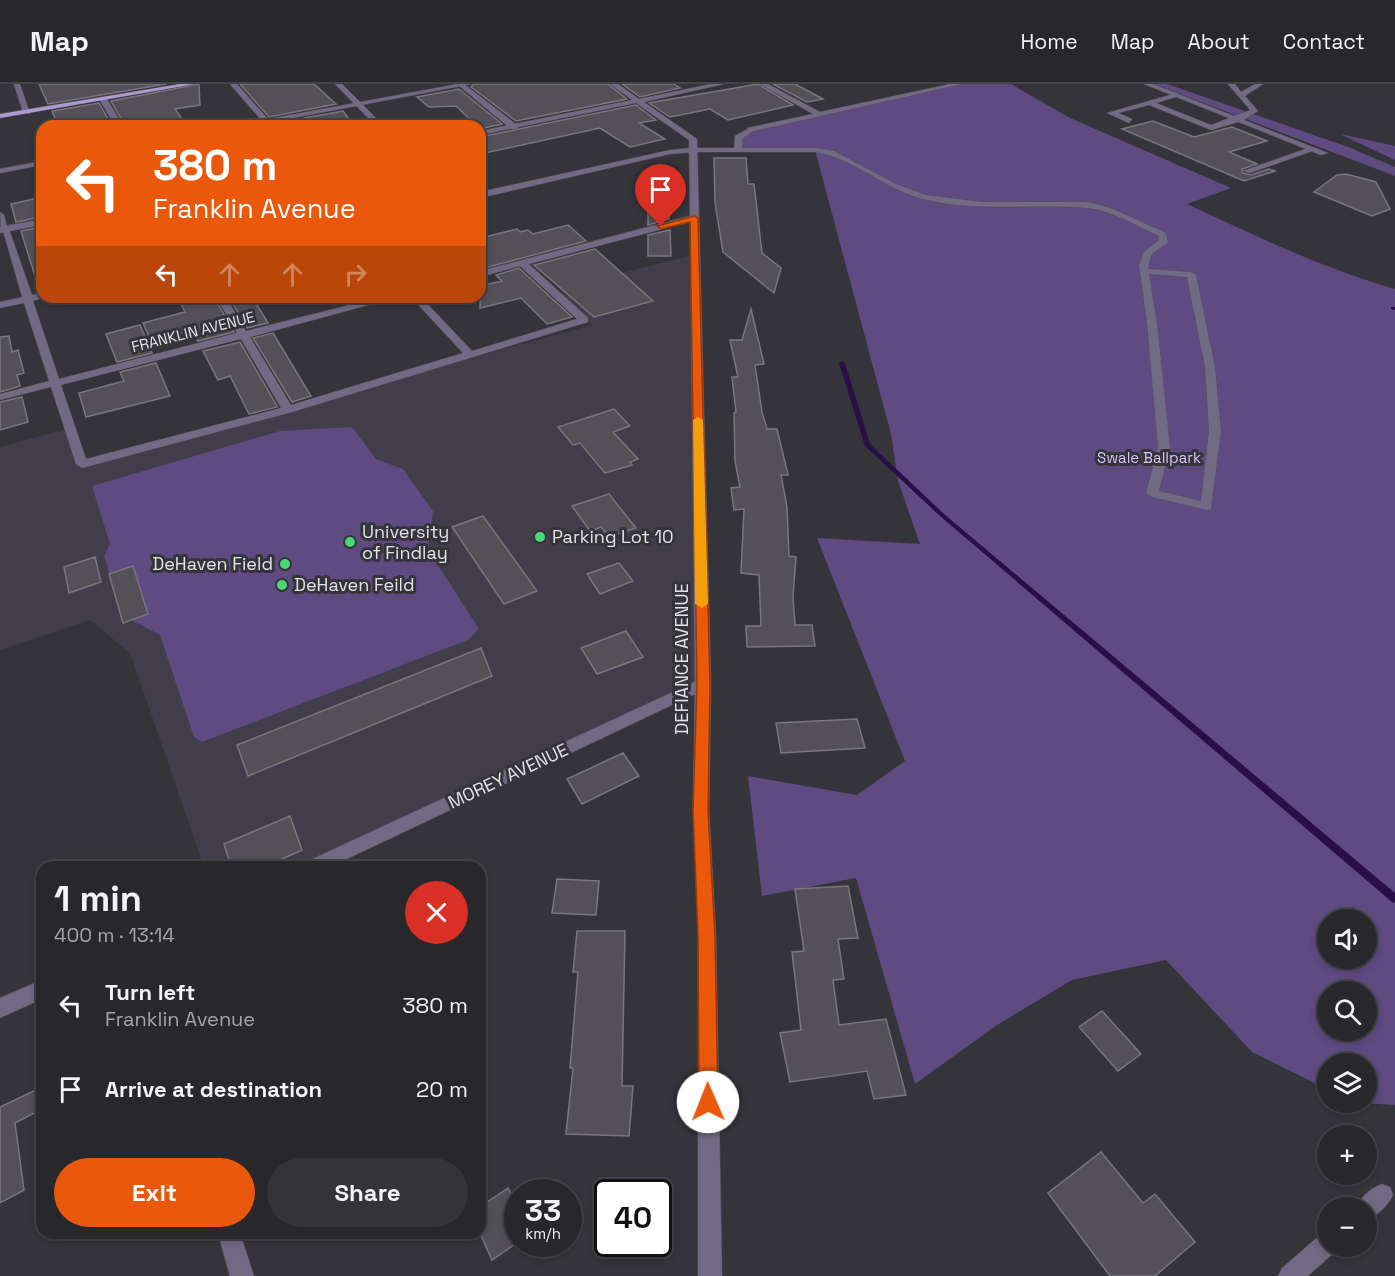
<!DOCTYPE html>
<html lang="en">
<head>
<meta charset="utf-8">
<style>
  body { margin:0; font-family:"Space Grotesk",sans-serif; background:#343338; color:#f1f3f6; height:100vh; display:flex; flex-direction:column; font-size:22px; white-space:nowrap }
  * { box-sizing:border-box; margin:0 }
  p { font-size:20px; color:#a5a5a9 }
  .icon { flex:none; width:33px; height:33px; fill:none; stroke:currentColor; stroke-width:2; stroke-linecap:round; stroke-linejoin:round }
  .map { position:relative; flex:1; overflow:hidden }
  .panel { position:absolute; left:36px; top:777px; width:450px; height:378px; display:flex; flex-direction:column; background:#28272c; border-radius:18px; box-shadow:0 3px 9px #0003,0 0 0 2px #444448 }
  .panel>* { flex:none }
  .top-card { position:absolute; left:36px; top:36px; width:450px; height:183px; border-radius:18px; box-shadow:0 3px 9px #0003,0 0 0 2px #444448; background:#ea580c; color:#fff; overflow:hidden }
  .controls { position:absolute; left:1317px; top:825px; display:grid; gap:12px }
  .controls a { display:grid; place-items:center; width:60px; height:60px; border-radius:50%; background:#28272c; box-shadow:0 3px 9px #0003,0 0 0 2px #444448; font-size:30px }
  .speed { position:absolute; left:504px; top:1095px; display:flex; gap:12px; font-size:30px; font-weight:700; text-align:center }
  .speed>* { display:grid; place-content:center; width:78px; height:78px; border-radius:50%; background:#28272c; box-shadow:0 3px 9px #0003,0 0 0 2px #444448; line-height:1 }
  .speed small { font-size:15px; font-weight:400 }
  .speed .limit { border:3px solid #111; border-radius:9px; background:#fff; color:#111 }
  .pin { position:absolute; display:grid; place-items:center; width:51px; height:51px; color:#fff; margin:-62px -26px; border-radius:50% 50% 50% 0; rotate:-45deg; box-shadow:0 0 6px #0007 }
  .pin .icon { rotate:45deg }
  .me { position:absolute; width:66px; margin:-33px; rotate:359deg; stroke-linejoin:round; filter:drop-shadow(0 0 4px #0008) }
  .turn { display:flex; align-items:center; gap:21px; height:126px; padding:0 18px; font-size:27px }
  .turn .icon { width:78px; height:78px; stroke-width:2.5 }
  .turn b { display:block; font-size:42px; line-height:51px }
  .lanes { display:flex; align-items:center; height:57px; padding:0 18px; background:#0003; justify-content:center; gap:30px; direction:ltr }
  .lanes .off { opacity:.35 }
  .round { display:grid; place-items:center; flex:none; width:63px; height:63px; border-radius:32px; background:#343338 }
  .headline { display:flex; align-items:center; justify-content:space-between; height:102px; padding:0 18px }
  h1 { font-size:36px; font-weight:600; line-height:45px }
  .action { display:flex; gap:12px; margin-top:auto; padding:12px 18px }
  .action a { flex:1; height:69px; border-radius:36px; background:#ea580c; color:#fff; font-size:24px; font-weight:600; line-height:69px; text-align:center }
  .action a+a { background:#343338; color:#f1f3f6 }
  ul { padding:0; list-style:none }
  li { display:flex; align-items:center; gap:18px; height:84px; padding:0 18px }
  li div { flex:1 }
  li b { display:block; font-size:22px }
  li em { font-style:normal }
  header { display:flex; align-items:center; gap:36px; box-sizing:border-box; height:84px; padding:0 30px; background:#28272c; border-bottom:2px solid #444448 }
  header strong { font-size:28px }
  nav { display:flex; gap:33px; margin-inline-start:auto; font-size:21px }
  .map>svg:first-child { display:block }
  .built { fill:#423d4a }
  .green { fill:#5f4a81; fill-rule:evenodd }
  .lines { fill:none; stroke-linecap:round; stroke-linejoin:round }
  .stream { fill:#290f46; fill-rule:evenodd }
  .building { fill:#535058; stroke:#79767e; stroke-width:1.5 }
  .service-casing { stroke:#525056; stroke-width:1 }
  .minor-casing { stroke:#525056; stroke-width:1 }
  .tertiary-casing { stroke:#525056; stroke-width:1 }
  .primary-casing { stroke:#525056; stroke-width:1 }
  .service { fill:#726984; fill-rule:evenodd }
  .minor { fill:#726984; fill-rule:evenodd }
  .tertiary { fill:#726984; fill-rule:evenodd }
  .primary { fill:#ae9ad2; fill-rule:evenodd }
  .route { fill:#ea580c; stroke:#983908; stroke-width:1.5 }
  .slow { fill:#f59e0b }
  .poi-dot { fill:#49d778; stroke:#36343b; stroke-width:2 }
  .labels { text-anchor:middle; stroke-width:6; stroke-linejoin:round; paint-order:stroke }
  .far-street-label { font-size:15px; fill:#e3e2e6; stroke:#36343b }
  .far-park-label { font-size:15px; fill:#d6c4f9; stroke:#36343b }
  .poi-label { font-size:18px; fill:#e3e2e6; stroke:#36343b; text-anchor:start }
  .street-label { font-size:18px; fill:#e3e2e6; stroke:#36343b }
</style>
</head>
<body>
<header>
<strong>Map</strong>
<nav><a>Home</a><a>Map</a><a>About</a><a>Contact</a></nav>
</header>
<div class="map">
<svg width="1395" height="1192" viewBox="0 0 1395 1192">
  <rect width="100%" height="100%" fill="#36343b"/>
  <!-- built -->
  <path class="built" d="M 693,171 L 703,600 L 311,783 L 204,783 L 130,569 L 90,536 L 0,566 L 0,363 L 70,344 L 82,380 L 592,241 L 559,205 Z"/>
  <!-- green -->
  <path class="green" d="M 959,0 L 1011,0 L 1070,34 L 1231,104 L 1187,120 C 1256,152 1322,184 1395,205 L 1395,1021 L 1363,1019 L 1366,1018 L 1366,980 L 1328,980 L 1327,1005 L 1252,968 L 1166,876 L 1072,896 L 997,941 L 915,1000 L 856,794 L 762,812 L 748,692 L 857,711 L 905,677 L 817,454 L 920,460 L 898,397 L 891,350 L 815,66 L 738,66 L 738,54 L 750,46 ZM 1328,836 L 1366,836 L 1366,874 L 1328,874 ZM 1328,908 L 1366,908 L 1366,946 L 1328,946 Z
    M 1154,0 L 1167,0 L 1348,63 L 1395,83 L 1395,92 Z
    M 1340,50 L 1395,62 L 1395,76 Z
    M 352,343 L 376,375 L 403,385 L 433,427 L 428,466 L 479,545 L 468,556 L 202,658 L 194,653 L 160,551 L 122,531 L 104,472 L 110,460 L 92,402 L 280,347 Z"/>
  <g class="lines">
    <!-- stream -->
    <path class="stream" d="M 1391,223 L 1395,223 L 1395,226 L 1391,225 Z
      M 842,277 L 845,279 L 870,360 L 944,430 L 1395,809 L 1395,819 L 1392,818 L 940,432 L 865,362 L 839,279 Z"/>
  </g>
  <!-- building -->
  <path class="building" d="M 39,0 L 166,0 L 48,20 Z
    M 199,0 L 200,21 L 175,25 L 187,42 L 125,42 L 111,17 Z
    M 240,0 L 314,0 L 336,20 L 269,33 Z
    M 474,0 L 608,0 L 627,15 L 516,37 L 471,3 Z
    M 622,0 L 674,0 L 680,4 L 640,13 Z
    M 758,0 L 793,21 L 728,36 L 710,25 L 670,33 L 649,19 Z
    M 773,0 L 795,0 L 823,15 L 807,18 Z
    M 459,5 L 502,40 L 480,45 L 456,22 L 429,23 L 417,13 Z
    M 99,19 L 112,42 L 58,42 L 52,27 Z
    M 636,21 L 656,36 L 639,39 L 665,55 L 630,63 L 600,44 L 480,70 L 480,53 Z
    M 343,27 L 354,42 L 310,42 L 304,34 Z
    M 1153,37 L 1194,53 L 1232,43 L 1267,57 L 1229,68 L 1257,80 L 1242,85 L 1242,89 L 1251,91 L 1269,85 L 1275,87 L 1244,97 L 1122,45 Z
    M 714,74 L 746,74 L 748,100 L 754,100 L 762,169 L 781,184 L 774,209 L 723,168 L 715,119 Z
    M 1346,90 L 1376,98 L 1390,125 L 1372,132 L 1314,108 L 1337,91 Z
    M 34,115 L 40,133 L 16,138 L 11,120 Z
    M 648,116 L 669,131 L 669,135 L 648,141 Z
    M 568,141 L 586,157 L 488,183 L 480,175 L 480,154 L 517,145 L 520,148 L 528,146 L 533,150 Z
    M 42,143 L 42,198 L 37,199 L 21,147 Z
    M 670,146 L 671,172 L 648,172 L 648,151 Z
    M 595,165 L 653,217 L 594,233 L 534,181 Z
    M 519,184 L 572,233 L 547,240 L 521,214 L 480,224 L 480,202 L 502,197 L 496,191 Z
    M 210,213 L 214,213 L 234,248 L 198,257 L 193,246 L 151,257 L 143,239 L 185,228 L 181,220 Z
    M 229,213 L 252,213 L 268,239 L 247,244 Z
    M 751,225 L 764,280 L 755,281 L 762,328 L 767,345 L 777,345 L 788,391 L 781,391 L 787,423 L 789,472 L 796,473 L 793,513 L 795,541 L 812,541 L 815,562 L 747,563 L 746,542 L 761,542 L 759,491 L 741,489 L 744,425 L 734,426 L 731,404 L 740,403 L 735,377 L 734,329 L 736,328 L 732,293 L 738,293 L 730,256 L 742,256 Z
    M 140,241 L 152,269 L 117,278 L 106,250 Z
    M 273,249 L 311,312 L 292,318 L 253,254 Z
    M 9,252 L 12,268 L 18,266 L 24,289 L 17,291 L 20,302 L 0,308 L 0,253 Z
    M 240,258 L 277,322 L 277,323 L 249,330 L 230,292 L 218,296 L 203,267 Z
    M 156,279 L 170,312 L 86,333 L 79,309 L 124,297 L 120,288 Z
    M 22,313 L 28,338 L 0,346 L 0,318 Z
    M 614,325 L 630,342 L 613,348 L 638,375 L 630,378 L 632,381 L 605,389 L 580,359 L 573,361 L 558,343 Z
    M 609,410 L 636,444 L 609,453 L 601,443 L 590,447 L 572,422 Z
    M 483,432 L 537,507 L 504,520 L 452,443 Z
    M 95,473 L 101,498 L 69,509 L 64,483 Z
    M 619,479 L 633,497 L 600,510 L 587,490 Z
    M 133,482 L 148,530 L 123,539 L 109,490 Z
    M 626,547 L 643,573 L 597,590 L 581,564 Z
    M 481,564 L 492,592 L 248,692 L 237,661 Z
    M 857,635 L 865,664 L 781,669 L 776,639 Z
    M 623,669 L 639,692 L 582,720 L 567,695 Z
    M 290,732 L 302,766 L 264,783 L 231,783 L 224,760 Z
    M 557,795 L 599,797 L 596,831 L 552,829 Z
    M 848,802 L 858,854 L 838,855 L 844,895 L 833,896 L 839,941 L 886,935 L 906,1011 L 874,1015 L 867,987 L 790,998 L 780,949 L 801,946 L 792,868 L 804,867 L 795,805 Z
    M 577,847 L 625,847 L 622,1002 L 633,1002 L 629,1052 L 566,1050 L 573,984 L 570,984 L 578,888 L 573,888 Z
    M 1102,927 L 1141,970 L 1118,987 L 1079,943 Z
    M 42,1003 L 42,1025 L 15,1039 L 24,1106 L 0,1119 L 0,1023 Z
    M 1101,1068 L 1143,1119 L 1155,1110 L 1195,1158 L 1155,1192 L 1110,1192 L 1048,1109 Z
    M 508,1104 L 518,1124 L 518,1158 L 492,1176 L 480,1149 L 480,1123 Z"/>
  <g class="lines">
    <defs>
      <path id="service" d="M 230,0 L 237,0 L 268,35 L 458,0 L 472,0 L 272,38 L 275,42 L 265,40 L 236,42 L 261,36 Z
        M 1228,0 L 1235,0 L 1241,8 L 1255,0 L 1263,0 L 1245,12 L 1258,27 L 1242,37 L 1211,46 L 1149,21 L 1118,29 L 1132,35 L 1129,39 L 1107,29 L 1177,9 L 1179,12 L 1156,19 L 1211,41 L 1250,26 Z
        M 750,44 L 754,46 L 742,55 L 742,64 L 815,64 L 834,67 L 896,100 L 926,111 L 982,118 L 1089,118 L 1113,125 L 1166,149 L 1168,158 L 1151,171 L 1148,185 L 1191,188 L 1196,191 L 1215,283 L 1221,347 L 1211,425 L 1207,426 L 1152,413 L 1146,409 L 1158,363 L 1147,239 L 1139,181 L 1144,168 L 1158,157 L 1159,152 C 1137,142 1111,126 1087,124 C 1032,119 977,129 923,115 C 884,105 854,74 815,68 L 693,68 L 689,66 L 693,64 L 734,64 L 735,52 ZM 1149,190 L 1187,193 L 1205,283 L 1209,347 L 1201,417 L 1159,407 L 1170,363 L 1157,239 Z
        M 1311,63 L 1318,65 L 1250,89 L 1243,87 Z
        M 42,77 L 42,81 L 0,89 L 0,85 Z
        M 0,128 L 4,131 L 8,147 L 1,145 Z
        M 218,1149 L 240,1149 L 254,1192 L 230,1192 Z"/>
      <path id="minor" d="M 14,0 L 20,0 L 30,30 L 23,28 Z
        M 335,0 L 342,0 L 384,42 L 376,42 Z
        M 457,0 L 464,0 L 517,41 L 517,45 L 511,45 Z
        M 760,0 L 768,0 L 820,28 L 950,0 L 962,0 L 750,48 L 747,44 L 813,30 Z
        M 1144,0 L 1153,0 L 1328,69 L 1321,71 Z
        M 103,13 L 107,15 L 123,42 L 115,42 L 99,15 Z
        M 693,64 L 696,68 L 670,70 L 480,114 L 480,108 L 670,66 Z
        M 694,131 L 698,134 L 697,136 L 529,180 L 588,234 L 588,238 L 292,328 L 82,384 L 76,380 L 51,303 L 0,316 L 0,310 L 49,297 L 24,219 L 0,224 L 0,218 L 22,213 L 2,143 L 9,145 L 32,211 L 42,209 L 42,213 L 46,213 L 33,217 L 59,295 L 237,249 L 216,213 L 226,213 L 246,247 L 381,213 L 398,213 L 250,253 L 291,321 L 463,269 L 411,213 L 421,213 L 472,267 L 577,235 L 520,182 L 480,193 L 480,187 ZM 241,255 L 281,324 L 86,375 L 61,301 Z
        M 703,594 L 708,596 L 711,600 L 708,604 L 330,783 L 303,783 L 306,778 Z
        M 42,896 L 42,915 L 0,934 L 0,914 Z
        M 1382,1100 L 1390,1103 L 1393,1111 C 1388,1122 1378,1131 1366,1136 L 1366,1124 L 1356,1124 C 1360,1113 1371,1104 1382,1100 Z
        M 1328,1148 L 1328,1162 L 1338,1162 L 1336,1167 L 1308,1192 L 1278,1192 L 1282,1184 L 1320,1151 Z"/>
      <path id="tertiary" d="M 610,0 L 618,0 L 639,15 L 711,0 L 724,0 L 644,18 L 697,55 L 711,600 L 709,726 L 716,852 L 722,1192 L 698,1192 L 698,852 L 693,726 L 695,600 L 689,56 L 636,19 L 480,51 L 480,47 L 632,16 Z
        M 42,135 L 42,141 L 0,149 L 0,143 Z"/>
      <path id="primary" d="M 180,0 L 195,0 L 0,34 L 0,30 Z"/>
    </defs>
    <!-- service casing -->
    <use href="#service" class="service-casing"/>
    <!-- minor casing -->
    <use href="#minor" class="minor-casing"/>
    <!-- tertiary casing -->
    <use href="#tertiary" class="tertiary-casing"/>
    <!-- primary casing -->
    <use href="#primary" class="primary-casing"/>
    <!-- service -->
    <use href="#service" class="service"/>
    <!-- minor -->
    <use href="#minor" class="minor"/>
    <!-- tertiary -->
    <use href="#tertiary" class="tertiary"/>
    <!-- primary -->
    <use href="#primary" class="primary"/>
  </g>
  <!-- route -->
  <path class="route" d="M 694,132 L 698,134 L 710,600 L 708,726 L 715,852 L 718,1018 L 715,1025 L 708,1027 L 702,1025 L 699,1018 L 698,852 L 693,726 L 697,600 L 690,138 L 661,145 L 657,142 Z"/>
  <!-- slow -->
  <path class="slow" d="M 698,333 L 703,336 L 708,520 L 702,524 L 695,520 L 693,336 Z"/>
  <!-- markers -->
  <g class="poi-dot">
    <circle cx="540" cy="453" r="6"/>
    <circle cx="350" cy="458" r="6"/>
    <circle cx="285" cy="480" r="6"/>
    <circle cx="282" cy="501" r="6"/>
  </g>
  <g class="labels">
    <!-- far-street labels -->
    <g class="far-street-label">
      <text transform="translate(193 248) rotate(-14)" y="5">FRANKLIN AVENUE</text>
    </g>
    <!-- far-park labels -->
    <g class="far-park-label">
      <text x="1149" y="379">Swale Ballpark</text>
    </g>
    <!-- poi labels -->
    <g class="poi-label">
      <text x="362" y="454">University<tspan x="362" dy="21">of Findlay</tspan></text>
      <text x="552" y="459">Parking Lot 10</text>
      <text x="273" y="486" text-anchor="end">DeHaven Field</text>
      <text x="294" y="507">DeHaven Feild</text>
    </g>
    <!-- street labels -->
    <g class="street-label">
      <text transform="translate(682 575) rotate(-90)" y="6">DEFIANCE AVENUE</text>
      <text transform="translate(508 692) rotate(-25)" y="6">MOREY AVENUE</text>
    </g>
  </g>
</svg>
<div class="controls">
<a><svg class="icon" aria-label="sound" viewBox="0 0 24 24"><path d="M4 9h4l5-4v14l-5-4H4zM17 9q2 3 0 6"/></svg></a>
<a><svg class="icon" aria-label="search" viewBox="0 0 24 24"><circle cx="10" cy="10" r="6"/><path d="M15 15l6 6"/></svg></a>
<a><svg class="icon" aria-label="layers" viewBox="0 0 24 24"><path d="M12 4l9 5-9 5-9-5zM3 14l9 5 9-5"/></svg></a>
<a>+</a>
<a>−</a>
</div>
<div class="speed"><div>33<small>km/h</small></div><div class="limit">40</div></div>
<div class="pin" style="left:661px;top:142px;background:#d93025"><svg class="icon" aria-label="arrive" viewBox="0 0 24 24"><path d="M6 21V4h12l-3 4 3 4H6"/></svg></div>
<svg class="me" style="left:708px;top:1018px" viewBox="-20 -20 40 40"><circle r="19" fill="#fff"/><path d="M0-13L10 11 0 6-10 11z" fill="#ea580c"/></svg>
<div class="top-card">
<div class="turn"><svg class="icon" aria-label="left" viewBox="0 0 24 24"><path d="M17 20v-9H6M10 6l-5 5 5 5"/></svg><div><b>380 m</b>Franklin Avenue</div></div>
<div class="lanes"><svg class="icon" aria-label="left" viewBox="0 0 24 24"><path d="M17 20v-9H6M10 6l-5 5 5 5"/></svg><svg class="icon off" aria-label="ahead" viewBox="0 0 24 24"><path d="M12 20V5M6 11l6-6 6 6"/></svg><svg class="icon off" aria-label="ahead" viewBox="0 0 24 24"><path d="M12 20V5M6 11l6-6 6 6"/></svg><svg class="icon off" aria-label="right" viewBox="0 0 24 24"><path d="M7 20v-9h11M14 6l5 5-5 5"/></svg></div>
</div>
<section class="panel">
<div class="headline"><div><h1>1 min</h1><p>400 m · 13:14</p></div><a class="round" style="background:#d93025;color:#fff"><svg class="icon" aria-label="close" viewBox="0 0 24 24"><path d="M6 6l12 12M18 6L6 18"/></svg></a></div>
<ul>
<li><svg class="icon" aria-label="left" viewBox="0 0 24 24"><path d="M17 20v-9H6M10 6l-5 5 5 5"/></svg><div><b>Turn left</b><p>Franklin Avenue</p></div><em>380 m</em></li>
<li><svg class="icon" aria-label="arrive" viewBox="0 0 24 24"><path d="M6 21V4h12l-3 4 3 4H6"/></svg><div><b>Arrive at destination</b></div><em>20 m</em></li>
</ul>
<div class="action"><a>Exit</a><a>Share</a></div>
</section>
</div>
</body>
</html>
